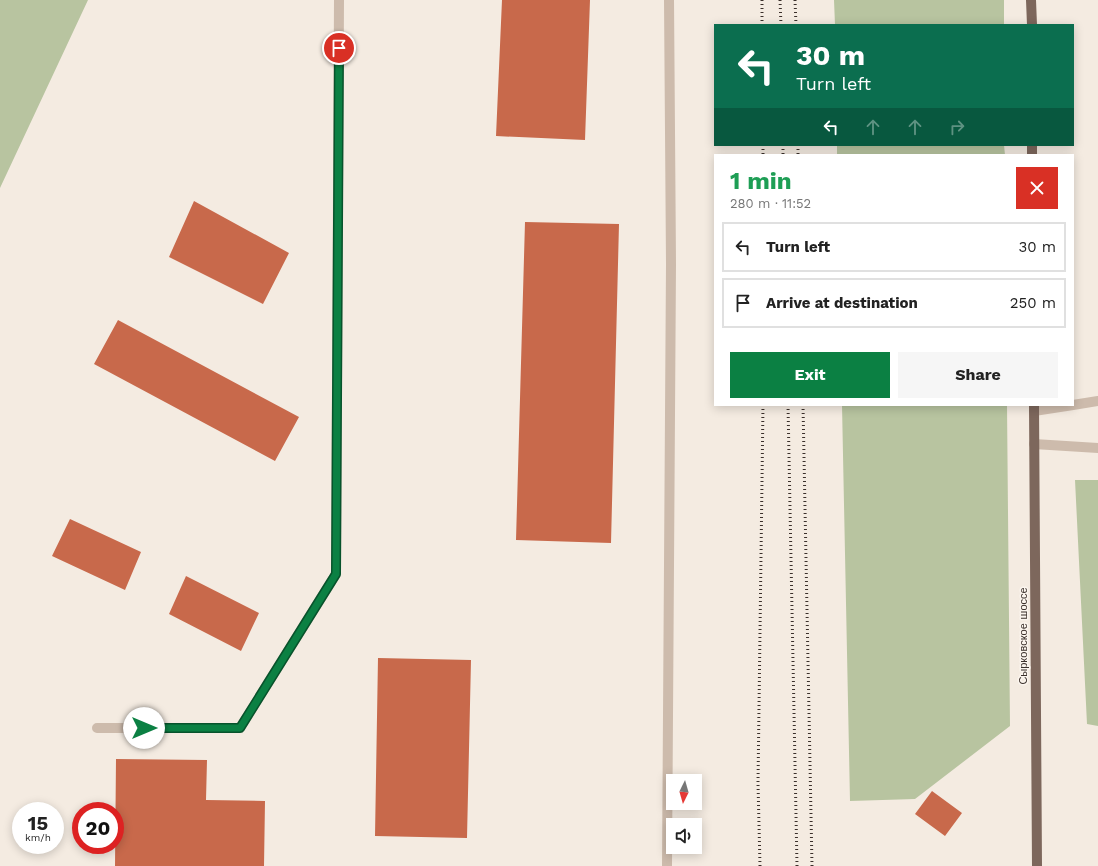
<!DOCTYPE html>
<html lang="en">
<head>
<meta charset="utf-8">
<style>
  body { margin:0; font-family:"Work Sans",sans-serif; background:#f6f6f6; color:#222; height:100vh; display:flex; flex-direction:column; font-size:15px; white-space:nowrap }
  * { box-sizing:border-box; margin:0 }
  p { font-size:13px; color:#767676 }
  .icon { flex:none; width:22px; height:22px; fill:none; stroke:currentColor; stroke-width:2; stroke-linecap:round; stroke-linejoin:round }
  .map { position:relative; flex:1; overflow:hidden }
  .side { position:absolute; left:714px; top:154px; width:360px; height:252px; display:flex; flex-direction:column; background:#fff; border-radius:0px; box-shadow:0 2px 10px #0003 }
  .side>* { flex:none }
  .hud { position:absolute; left:714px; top:24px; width:360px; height:122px; border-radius:0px; box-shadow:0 2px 10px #0003; background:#0b6e4f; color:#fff; overflow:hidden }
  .needle { width:26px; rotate:185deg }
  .buttons { position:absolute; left:666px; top:774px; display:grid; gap:8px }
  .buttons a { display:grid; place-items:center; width:36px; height:36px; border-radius:0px; background:#fff; box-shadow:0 2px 10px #0003; font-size:20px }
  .speed { position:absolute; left:12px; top:802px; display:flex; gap:8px; font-size:20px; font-weight:700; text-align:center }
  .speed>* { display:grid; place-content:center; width:52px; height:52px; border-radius:50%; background:#fff; box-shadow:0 2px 10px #0003; line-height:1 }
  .speed small { font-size:10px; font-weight:400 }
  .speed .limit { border:6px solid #d22; background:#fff; color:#111 }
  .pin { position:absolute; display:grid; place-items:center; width:34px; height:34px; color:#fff; margin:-17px; border:2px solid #fff; border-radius:50%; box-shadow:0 1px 4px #0007 }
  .me { position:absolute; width:44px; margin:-22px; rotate:90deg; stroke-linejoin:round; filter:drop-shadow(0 0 3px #0008) }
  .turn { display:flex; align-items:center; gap:14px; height:84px; padding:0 16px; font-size:18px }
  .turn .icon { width:52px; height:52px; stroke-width:2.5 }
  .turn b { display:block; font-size:28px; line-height:34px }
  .lanes { display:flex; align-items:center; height:38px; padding:0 16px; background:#0003; justify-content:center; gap:20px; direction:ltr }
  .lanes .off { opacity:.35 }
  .round { display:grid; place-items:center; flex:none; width:42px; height:42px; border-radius:0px; background:#f6f6f6 }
  .headline { display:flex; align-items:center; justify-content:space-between; height:68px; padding:0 16px }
  h1 { font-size:24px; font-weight:700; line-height:30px; color:#1e9e55 }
  .action { display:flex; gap:8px; margin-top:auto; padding:8px 16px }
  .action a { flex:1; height:46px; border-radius:0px; background:#0b8043; color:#fff; font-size:16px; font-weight:700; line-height:46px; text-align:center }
  .action a+a { background:#f6f6f6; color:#222 }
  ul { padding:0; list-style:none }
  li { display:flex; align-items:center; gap:12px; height:50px; margin:0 8px 6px; padding:0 8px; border:2px solid #e0e0e0; border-radius:0px }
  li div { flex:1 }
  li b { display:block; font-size:15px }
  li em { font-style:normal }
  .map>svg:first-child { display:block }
  .green { fill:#b8c4a0 }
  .building { fill:#c8694b }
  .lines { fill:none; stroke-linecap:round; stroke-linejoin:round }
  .service { stroke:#cdbbac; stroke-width:10 }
  .primary { stroke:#7d675c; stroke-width:10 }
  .rail { stroke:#3b302b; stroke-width:3; stroke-dasharray:1 3; stroke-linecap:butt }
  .route-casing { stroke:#07532c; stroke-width:10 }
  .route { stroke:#0b8043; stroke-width:7 }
  .labels { text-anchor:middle; stroke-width:3; stroke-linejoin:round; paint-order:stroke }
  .street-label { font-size:11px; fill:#3b302b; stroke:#fbf5ee }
</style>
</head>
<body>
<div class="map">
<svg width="1098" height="866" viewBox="0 0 1098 866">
  <rect width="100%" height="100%" fill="#f4ebe1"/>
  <!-- green -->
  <path class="green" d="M 0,0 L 88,0 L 0,188 Z
    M 834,0 L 1004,0 L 1004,25 L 835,25 Z
    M 837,145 L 1004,145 L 1005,155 L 837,155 Z
    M 842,405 L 1007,405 L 1010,726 L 915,799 L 850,801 Z
    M 1075,480 L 1098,480 L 1098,726 L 1087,724 Z"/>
  <!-- building -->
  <path class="building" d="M 502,0 L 590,0 L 585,140 L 496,136 Z
    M 194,201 L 289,253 L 263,304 L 169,257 Z
    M 525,222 L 619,224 L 611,543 L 516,540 Z
    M 118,320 L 299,417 L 275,461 L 94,364 Z
    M 70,519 L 141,552 L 125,590 L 52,556 Z
    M 186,576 L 259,613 L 241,651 L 169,614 Z
    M 378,658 L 471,660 L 467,838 L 375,836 Z
    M 116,759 L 207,760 L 206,800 L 265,801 L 264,866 L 115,866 Z
    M 932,791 L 962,813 L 945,836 L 915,814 Z"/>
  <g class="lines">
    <!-- service -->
    <path class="service" d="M 1073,405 L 1098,401
      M 1034,411 L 1073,405
      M 1034,444 L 1098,448
      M 97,728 L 240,728 L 336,574 L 339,0
      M 667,866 L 671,264 L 669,0"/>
    <!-- primary -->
    <path class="primary" d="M 1031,0 L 1032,25
      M 1032,145 L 1032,155
      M 1034,405 L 1037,866"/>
    <!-- rail -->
    <path class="rail" d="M 762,0 L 762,25
      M 780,0 L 781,25
      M 795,0 L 796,25
      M 763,145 L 763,155
      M 783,145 L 783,155
      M 798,145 L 798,155
      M 788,405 L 797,866
      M 803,405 L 812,866
      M 760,866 L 758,783 L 763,405"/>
  </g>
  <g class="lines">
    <defs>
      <path id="route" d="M 144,728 L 240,728 L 336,574 L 339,48"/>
    </defs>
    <!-- route casing -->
    <use href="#route" class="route-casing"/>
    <!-- route -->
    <use href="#route" class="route"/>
  </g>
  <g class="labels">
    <!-- street labels -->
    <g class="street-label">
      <text transform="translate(1023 636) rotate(-90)" y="4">Сырковское шоссе</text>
    </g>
  </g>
</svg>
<div class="buttons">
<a><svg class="needle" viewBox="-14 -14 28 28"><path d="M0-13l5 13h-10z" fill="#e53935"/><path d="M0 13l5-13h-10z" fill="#767676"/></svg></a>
<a><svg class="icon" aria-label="sound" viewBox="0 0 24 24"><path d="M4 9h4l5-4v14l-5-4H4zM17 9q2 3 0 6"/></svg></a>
</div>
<div class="speed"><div>15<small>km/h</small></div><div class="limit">20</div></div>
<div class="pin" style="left:339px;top:48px;background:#d93025"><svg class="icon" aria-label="arrive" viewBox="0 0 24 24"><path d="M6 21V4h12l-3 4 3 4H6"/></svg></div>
<svg class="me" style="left:144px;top:728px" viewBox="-20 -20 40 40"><circle r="19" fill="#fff"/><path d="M0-13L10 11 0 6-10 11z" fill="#0b8043"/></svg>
<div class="hud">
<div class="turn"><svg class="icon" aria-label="left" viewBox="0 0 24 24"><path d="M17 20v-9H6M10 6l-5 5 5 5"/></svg><div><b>30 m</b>Turn left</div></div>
<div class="lanes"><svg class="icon" aria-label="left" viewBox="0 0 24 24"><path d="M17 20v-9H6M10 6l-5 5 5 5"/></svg><svg class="icon off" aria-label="ahead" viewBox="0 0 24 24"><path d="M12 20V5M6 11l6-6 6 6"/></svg><svg class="icon off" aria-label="ahead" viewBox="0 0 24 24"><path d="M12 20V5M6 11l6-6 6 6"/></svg><svg class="icon off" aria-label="right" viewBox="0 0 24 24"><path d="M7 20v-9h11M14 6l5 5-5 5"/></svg></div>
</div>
<section class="side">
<div class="headline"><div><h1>1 min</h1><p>280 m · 11:52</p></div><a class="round" style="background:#d93025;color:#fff"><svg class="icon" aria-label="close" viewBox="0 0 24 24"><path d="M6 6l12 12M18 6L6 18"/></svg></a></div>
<ul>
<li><svg class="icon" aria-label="left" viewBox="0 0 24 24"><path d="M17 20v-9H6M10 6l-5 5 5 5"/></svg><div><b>Turn left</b></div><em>30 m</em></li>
<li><svg class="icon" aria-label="arrive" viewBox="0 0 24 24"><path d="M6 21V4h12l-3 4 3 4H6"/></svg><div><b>Arrive at destination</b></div><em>250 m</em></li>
</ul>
<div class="action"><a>Exit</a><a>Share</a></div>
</section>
</div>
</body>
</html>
